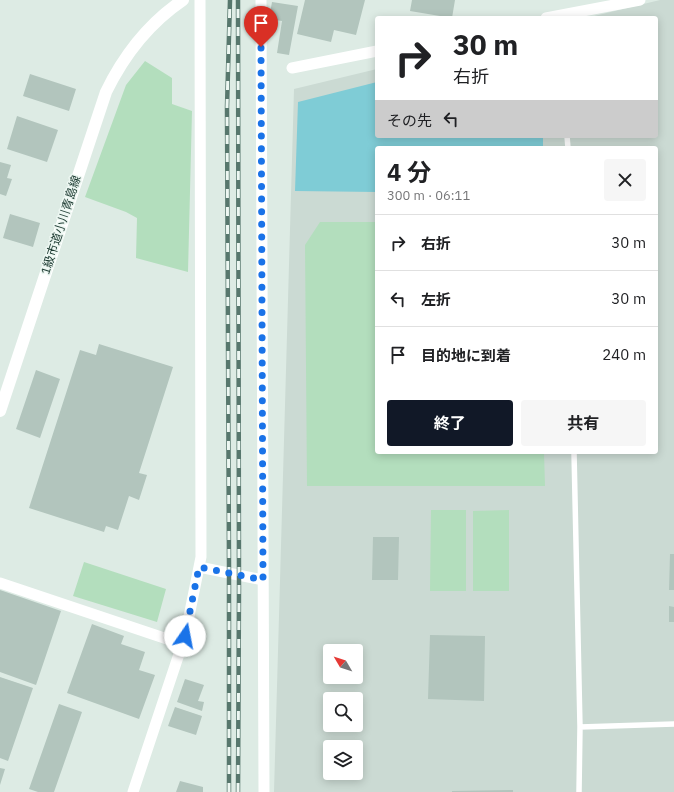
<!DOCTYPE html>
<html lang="ja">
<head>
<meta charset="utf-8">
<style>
  body { margin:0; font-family:"IBM Plex Sans","Noto Sans JP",sans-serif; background:#f6f6f6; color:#202124; height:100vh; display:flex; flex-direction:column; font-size:15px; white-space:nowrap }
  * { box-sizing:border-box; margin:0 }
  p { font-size:13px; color:#757577 }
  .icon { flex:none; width:22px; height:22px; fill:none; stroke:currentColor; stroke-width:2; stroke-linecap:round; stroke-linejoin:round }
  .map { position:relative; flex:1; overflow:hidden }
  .drawer { position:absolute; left:375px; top:146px; width:283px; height:308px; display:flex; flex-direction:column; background:#fff; border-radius:4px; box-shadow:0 2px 10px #0003 }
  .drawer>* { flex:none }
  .hud { position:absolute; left:375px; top:16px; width:283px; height:122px; border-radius:4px; box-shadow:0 2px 10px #0003; background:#fff; color:#202124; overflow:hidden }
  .needle { width:26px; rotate:309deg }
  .tools { position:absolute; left:323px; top:644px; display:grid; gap:8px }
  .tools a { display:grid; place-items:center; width:40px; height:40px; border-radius:4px; background:#fff; box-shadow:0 2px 10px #0003; font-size:20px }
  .pin { position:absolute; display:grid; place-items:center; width:34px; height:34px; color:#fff; margin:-41px -17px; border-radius:50% 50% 50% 0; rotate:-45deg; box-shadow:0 0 4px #0007 }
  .pin .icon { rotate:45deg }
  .me { position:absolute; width:44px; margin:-22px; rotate:12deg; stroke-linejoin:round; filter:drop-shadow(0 0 3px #0008) }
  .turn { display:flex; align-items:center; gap:14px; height:84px; padding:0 12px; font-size:18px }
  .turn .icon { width:52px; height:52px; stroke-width:2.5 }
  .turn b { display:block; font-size:28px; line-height:34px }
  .then { display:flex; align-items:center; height:38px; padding:0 12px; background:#0003; gap:8px; font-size:15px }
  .round { display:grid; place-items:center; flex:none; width:42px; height:42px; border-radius:4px; background:#f6f6f6 }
  .summary { display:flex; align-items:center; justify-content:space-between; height:68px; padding:0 12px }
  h1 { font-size:24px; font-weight:700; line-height:30px }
  .primary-button { display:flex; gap:8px; margin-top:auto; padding:8px 12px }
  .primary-button a { flex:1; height:46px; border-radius:4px; background:#111827; color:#fff; font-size:16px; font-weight:700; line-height:46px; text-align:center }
  .primary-button a+a { background:#f6f6f6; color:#202124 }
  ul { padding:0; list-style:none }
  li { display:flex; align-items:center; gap:12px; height:56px; padding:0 12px; border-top:1px solid #e0e0e0 }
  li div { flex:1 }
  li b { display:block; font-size:15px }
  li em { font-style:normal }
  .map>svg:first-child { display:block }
  .built { fill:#cbdad3; fill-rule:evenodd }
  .green { fill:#b3debd }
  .water { fill:#7fccd6 }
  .building { fill:#b2c5bd }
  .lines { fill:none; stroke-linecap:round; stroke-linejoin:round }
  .lane { stroke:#fff; stroke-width:5.5 }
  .street { stroke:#fff; stroke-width:11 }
  .secondary { stroke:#fff; stroke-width:12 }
  .rail-casing { stroke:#57776d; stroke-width:4.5 }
  .rail { stroke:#edf7f2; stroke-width:3; stroke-dasharray:9; stroke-linecap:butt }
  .route { stroke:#1a73e8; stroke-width:7; stroke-dasharray:0 12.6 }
  .labels { text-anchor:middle; stroke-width:3; stroke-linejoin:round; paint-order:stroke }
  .street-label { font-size:12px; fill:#1d3b32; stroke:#edf7f2 }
</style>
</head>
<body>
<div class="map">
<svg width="674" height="792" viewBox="0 0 674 792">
  <rect width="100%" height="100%" fill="#ddebe4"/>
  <!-- built -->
  <path class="built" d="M 660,0 L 674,0 L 674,792 L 274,792 L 294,89 L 377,69 L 377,136 L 656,136 L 656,18 L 586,18 ZM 377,148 L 656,148 L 656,452 L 377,452 ZM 330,651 L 356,651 L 356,677 L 330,677 ZM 330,699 L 356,699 L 356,725 L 330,725 ZM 330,747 L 356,747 L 356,773 L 330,773 Z"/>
  <!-- green -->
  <path class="green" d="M 145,61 L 172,78 L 172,104 L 192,111 L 188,272 L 136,258 L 137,218 L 126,212 L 85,197 L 126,85 Z
    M 320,222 L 377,222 L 377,452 L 544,452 L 545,486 L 307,486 L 305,245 Z
    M 431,510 L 466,510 L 466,591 L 430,591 Z
    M 509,510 L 509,591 L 473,591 L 473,511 Z
    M 84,562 L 166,589 L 157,622 L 73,596 Z"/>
  <!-- water -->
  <path class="water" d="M 377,82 L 377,136 L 543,136 L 543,148 L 377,148 L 377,192 L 295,191 L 298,102 Z"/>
  <!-- building -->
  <path class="building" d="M 305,0 L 365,0 L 356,35 L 334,30 L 331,42 L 297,34 Z
    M 412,0 L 455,0 L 452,18 L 410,11 Z
    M 272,2 L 298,6 L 289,55 L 277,53 L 282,21 L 269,19 Z
    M 30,74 L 76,89 L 69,111 L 23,96 Z
    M 17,116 L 58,130 L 47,162 L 7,149 Z
    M 0,162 L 11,165 L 7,178 L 12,179 L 6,196 L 0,194 Z
    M 10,214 L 40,223 L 33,247 L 3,238 Z
    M 99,344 L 173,367 L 139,473 L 147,475 L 139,500 L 129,496 L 118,530 L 106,526 L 104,532 L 29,508 L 80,350 L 96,355 Z
    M 36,370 L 60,379 L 40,438 L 16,429 Z
    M 373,537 L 399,537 L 398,580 L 372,580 Z
    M 670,554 L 674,554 L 674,590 L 669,590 Z
    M 0,590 L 61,611 L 36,685 L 0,672 Z
    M 669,606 L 674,607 L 674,622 L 669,622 Z
    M 92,624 L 124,636 L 121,644 L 145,652 L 139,670 L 155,675 L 139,719 L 67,693 Z
    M 430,635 L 485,636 L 484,701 L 428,699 Z
    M 0,677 L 33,688 L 8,761 L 0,758 Z
    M 185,679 L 204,685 L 198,701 L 204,702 L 202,711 L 177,702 Z
    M 59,704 L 82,712 L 54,792 L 38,792 L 29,789 Z
    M 175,707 L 202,716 L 196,735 L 168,726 Z
    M 0,768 L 5,769 L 0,785 Z
    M 180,781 L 203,787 L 203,792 L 176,792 Z
    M 513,790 L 513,792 L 452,792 L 452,791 Z"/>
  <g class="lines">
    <!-- lane -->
    <path class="lane" d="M 567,136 L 568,148
      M 574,452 L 580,727 L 579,792
      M 580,727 L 674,724"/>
    <!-- street -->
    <path class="street" d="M 261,0 L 264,792
      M 546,18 L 640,0
      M 292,68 L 377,51
      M 199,567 L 263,580
      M 0,583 L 182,644
      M 133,792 L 185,636 L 201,557 L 200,0"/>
    <!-- secondary -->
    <path class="secondary" d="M 0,411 L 106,92 C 124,55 149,23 183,0"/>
    <defs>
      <path id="rail" d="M 229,792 L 229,566 L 227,107 L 230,0
        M 238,792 L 239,588 L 238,0"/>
    </defs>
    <!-- rail casing -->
    <use href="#rail" class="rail-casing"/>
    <!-- rail -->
    <use href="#rail" class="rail"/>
  </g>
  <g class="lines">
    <!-- route -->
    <path class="route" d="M 185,636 L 199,567 L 263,580 L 261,47"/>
  </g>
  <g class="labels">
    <!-- street labels -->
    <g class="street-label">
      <text transform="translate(61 225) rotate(-72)" y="4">1級市道小川青島線</text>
    </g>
  </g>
</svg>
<div class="tools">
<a><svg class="needle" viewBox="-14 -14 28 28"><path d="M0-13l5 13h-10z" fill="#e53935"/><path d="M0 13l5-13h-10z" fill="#757577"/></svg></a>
<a><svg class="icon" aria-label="search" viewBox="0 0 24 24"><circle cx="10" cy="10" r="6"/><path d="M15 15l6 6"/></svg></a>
<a><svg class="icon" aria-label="layers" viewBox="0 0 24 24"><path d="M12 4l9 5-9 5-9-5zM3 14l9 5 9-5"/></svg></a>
</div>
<div class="pin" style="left:261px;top:47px;background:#d93025"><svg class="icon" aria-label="arrive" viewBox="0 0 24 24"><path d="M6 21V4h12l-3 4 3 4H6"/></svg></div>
<svg class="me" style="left:185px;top:636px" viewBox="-20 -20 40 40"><circle r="19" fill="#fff"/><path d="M0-13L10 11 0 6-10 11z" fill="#1a73e8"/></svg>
<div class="hud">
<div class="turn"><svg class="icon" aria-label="right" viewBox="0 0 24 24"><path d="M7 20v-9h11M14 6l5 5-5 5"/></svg><div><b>30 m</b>右折</div></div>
<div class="then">その先<svg class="icon" aria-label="left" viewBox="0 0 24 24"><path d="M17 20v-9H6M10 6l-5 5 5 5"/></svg></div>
</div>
<section class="drawer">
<div class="summary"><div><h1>4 分</h1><p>300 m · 06:11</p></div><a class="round"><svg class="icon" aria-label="close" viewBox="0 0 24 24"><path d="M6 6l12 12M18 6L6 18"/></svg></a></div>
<ul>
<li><svg class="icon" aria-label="right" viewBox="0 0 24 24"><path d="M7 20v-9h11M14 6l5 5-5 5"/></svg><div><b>右折</b></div><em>30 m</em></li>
<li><svg class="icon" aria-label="left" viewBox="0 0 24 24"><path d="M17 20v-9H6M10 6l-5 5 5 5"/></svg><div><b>左折</b></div><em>30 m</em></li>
<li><svg class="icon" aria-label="arrive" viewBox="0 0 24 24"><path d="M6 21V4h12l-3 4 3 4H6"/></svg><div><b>目的地に到着</b></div><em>240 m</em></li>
</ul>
<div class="primary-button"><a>終了</a><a>共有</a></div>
</section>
</div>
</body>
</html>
